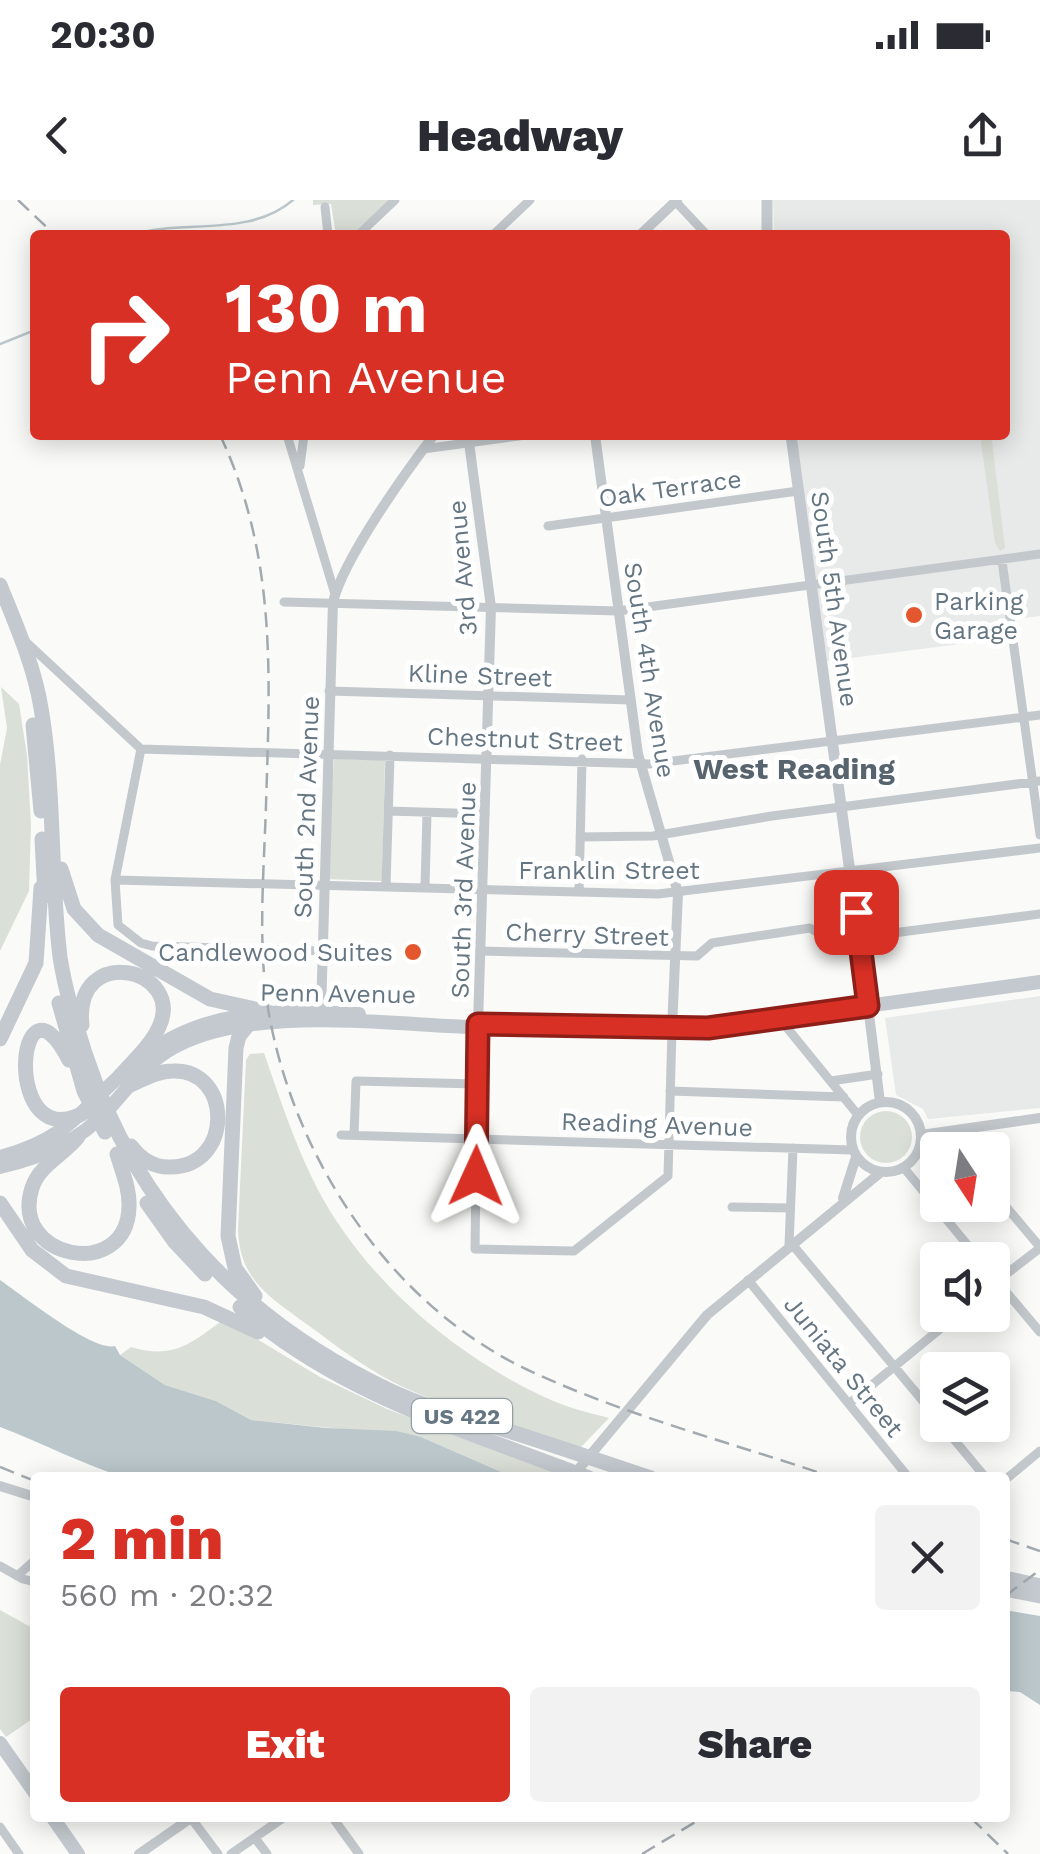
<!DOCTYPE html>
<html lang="en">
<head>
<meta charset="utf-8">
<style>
  body { margin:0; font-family:"Work Sans",sans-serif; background:#f2f2f3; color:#2b2b33; height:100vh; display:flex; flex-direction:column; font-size:38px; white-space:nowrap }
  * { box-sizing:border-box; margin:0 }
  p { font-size:32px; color:#7c7c81 }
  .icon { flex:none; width:55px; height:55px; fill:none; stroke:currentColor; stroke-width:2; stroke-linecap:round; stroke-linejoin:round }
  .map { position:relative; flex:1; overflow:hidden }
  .drawer { position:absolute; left:30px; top:1272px; width:980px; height:350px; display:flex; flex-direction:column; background:#fff; border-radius:10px; box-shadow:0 5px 25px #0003 }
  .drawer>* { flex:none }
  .top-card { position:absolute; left:30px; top:30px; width:980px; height:210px; border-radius:10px; box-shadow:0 5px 25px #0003; background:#d93025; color:#fff; overflow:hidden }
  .needle { width:65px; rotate:168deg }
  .buttons { position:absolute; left:920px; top:932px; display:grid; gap:20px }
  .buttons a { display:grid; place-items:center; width:90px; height:90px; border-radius:10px; background:#fff; box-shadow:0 5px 25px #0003; font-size:50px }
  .pin { position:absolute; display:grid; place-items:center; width:85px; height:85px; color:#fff; margin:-42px; border-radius:20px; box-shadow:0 5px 15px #0006 }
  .me { position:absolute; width:110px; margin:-55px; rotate:1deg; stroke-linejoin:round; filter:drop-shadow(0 0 8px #0008) }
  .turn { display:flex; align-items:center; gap:35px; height:210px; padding:0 30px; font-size:45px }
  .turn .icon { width:130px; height:130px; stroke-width:2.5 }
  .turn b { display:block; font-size:70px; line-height:85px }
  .round { display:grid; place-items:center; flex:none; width:105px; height:105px; border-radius:10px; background:#f2f2f3 }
  .summary { display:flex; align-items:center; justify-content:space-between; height:170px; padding:0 30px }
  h1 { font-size:60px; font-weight:800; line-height:75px; color:#d93025 }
  .cta { display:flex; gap:20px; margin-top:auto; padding:20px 30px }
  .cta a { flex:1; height:115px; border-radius:10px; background:#d93025; color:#fff; font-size:40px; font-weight:800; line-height:115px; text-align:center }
  .cta a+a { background:#f2f2f3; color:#2b2b33 }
  .status { display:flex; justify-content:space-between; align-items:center; height:70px; padding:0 50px; background:#fff; direction:ltr }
  .status svg { height:28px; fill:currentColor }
  header { display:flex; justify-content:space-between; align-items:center; height:130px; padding:0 30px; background:#fff; font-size:45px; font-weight:800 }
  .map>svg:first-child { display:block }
  .built { fill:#e8e9e9 }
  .green { fill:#dadfd7 }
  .water { fill:#bbc7cb }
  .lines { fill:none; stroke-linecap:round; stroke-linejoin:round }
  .stream { stroke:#bbc7cb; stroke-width:2.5 }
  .minor { stroke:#c3c8cc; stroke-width:9 }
  .tertiary { stroke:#c3c8cc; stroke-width:10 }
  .secondary { stroke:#c3c9ce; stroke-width:11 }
  .primary { stroke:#c3c9ce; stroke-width:14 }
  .motorway { stroke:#c3c9ce; stroke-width:15 }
  .rail { stroke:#a2aab0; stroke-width:2.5; stroke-dasharray:15 8; stroke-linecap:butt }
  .route-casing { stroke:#8d1f18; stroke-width:25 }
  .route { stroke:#d93025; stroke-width:18 }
  .poi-dot { fill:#e4572e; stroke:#fff; stroke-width:4 }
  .labels { text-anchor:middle; stroke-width:10; stroke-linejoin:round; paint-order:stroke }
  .shield { fill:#fff; stroke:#939fa8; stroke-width:2.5 }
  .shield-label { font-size:22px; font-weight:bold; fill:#657683 }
  .street-label { font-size:25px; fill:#657683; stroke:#fff }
  .poi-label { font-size:25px; fill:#657683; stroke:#fff; text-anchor:start }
  .quarter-label { font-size:30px; font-weight:bold; fill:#57646e; stroke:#fff }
</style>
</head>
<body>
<div class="status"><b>20:30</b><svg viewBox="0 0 49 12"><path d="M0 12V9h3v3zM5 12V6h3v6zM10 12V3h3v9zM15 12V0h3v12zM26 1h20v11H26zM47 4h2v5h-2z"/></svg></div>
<header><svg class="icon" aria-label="back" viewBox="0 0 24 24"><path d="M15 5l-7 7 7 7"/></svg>Headway<svg class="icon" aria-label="share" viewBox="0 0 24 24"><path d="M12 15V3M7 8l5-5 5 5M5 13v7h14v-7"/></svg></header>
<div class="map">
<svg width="1040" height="1654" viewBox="0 0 1040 1654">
  <rect width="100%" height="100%" fill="#fafaf8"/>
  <!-- built -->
  <path class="built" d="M 773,0 L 1040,0 L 1040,416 L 1006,420 L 1008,438 L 827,461 L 795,235 L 1005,235 L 1005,35 L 774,35 Z
    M 1040,796 L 1040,908 L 928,919 L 923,909 L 896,895 L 885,818 Z"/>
  <!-- green -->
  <path class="green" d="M 313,0 L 389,0 L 351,35 L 336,35 L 331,4 L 313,5 Z
    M 986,236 L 992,241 L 1004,340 L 1005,348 L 1000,351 L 995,343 L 981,242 Z
    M 1,487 L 19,504 L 27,555 L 31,625 L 29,691 L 0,751 L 0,565 L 7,528 Z
    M 334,559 L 385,560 L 382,681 L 326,679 Z
    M 264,853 C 280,899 295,945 317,988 C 365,1080 457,1158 551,1200 C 569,1208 590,1213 609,1218 L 581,1247 C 522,1229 462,1213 405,1188 C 370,1172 338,1147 308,1125 C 270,1097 240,1081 238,1030 L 246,860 L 250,854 Z
    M860 937a26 26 0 1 1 52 0a26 26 0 1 1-52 0Z
    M 224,1119 L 320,1177 L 387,1209 L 560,1274 L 557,1277 L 513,1277 L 421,1237 L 251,1220 L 216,1201 L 165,1185 L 120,1155 L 131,1147 C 173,1160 192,1143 224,1119 Z
    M 0,1410 L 34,1429 L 35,1435 L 35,1517 L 6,1537 L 0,1529 Z"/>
  <!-- water -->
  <path class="water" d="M 0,1080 C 22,1095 93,1152 115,1146 L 120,1155 L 165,1185 L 216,1201 L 251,1220 L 326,1228 L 396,1231 L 421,1237 L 513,1277 L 127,1278 C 83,1265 43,1243 0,1227 Z
    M 1005,1410 L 1040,1416 L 1040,1505 L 1020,1492 L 1005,1491 Z"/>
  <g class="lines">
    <!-- stream -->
    <path class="stream" d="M 131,35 C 183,19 249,38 293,0
      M 0,144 L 35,130"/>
    <!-- minor -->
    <path class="minor" d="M 674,0 L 707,35
      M 325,7 L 328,35
      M 358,35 L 395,0
      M 493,35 L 530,0
      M 287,235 L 335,394
      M 423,249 L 526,235
      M 300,266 L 304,235
      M 548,326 L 798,291
      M 1002,361 L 1040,635
      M 284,402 L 618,411 L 1040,354
      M 25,441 L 141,549 L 115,680 L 118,725 L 141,743 L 152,746 L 322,751
      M 329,491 L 631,500
      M 141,549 L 649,564 L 1040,515
      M 388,611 L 485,614
      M 580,637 L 653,636 L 772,616 L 1040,581
      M 115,680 L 658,694 L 1040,648
      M 386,686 L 390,555
      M 425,687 L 427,613
      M 579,692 L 582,559
      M 480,751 L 697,756 L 712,743 L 810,728 L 831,741 L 1040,714
      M 779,818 L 858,915
      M 478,824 L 475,1049 L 574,1051 L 668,976 L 672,829
      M 831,881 L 878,874
      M 670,891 L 844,897
      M 944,932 L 959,950
      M 341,935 L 852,950
      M 354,935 L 356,881 L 477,884
      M 904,968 L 980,1060
      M 992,990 L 1040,1047
      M 732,1007 L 790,1008
      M 791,1043 L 938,1219
      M 789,1045 L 793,948
      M 992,1075 L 1040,1132
      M 748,1080 L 909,1278
      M 992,1085 L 1040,1048
      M 850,1203 L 957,1115
      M 942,1225 L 986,1278
      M 1005,1280 L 1040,1251
      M 0,1366 L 23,1379 L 35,1382
      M 17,1376 L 35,1360
      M 191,1618 L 218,1654
      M 333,1618 L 359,1654
      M 0,1627 L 19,1654
      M 255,1638 L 267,1654
      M 231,1654 L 283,1618"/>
    <!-- tertiary -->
    <path class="tertiary" d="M 640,35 L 677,0
      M 468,235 L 491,407 L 478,824
      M 595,235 L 638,554 L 678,693 L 672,829
      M 868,806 L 880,902
      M 321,812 L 333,402 C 344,358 405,273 434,235
      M851 937a35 35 0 1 1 70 0a35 35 0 1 1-70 0Z
      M 921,935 L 1040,918
      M 843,998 L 856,957
      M 572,1277 L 707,1115 L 880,973
      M 0,1286 L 35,1297
      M 139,1654 L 191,1618"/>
    <!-- secondary -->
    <path class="secondary" d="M 767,35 L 767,0
      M 791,235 L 868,806"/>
    <!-- primary -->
    <path class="primary" d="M 0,957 C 75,937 83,904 137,861 C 205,806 277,811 359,814
      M 0,967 C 40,958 79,941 107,911 C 126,890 142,868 166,852 C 240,804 382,824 468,827 L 478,824 L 708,828 L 1040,782
      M 0,1543 L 35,1593
      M 53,1618 L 78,1654"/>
    <!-- motorway -->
    <path class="motorway" d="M 0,385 C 16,425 34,465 41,508 C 55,590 50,674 60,757 C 65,790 75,821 85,853 C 136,1009 243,1121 391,1191 C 425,1207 463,1217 499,1228 C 550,1244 600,1261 651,1278
      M 33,525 L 41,611
      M 42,639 L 45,696
      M 61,669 L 74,709 L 98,735 L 210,799 L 268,812
      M 59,803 L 84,891 L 105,932
      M 82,825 C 73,742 186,768 159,827 C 151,845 133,861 120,876
      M 248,825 L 239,836 L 236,848 L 228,1036 L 235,1068 L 255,1096
      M 0,839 L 36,763 L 41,688
      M 69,860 C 16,756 0,963 87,911
      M 128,886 C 143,880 156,871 173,871 C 233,869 233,967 171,967 C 154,968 141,959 131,946
      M 78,937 C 64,955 39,965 32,988 C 9,1059 127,1082 129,1007 C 130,989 122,971 117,954
      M 0,1003 L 32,1050 L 66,1076 L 204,1107 L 258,1132
      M 147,1003 L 174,1041 L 205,1074
      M 240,1107 C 339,1195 468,1231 589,1278
      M 1005,1378 L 1040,1386
      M 1005,1389 L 1040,1396"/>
    <!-- rail -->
    <path class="rail" d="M 18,0 L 55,35
      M 220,235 C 277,356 270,475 266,605 C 264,670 258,737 267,802 C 290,953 388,1104 528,1170 C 626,1216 733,1243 835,1278
      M 0,1267 L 35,1281
      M 1005,1339 L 1040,1351
      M 1005,1396 L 1040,1370
      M 971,1618 L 1008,1654
      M 642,1654 L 702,1618"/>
  </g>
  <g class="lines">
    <defs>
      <path id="route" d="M 476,976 L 478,824 L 708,828 L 868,806 L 856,712"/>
    </defs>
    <!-- route casing -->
    <use href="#route" class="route-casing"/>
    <!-- route -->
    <use href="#route" class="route"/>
  </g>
  <!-- markers -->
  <g class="poi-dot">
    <circle cx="914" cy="415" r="10"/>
    <circle cx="413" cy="752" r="10"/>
  </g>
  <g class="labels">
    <!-- shield labels -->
    <rect class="shield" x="412" y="1199" width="100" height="34" rx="8"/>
    <g class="shield-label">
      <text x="462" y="1224">US 422</text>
    </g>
    <!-- street labels -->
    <g class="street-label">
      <text transform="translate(670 288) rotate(-8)" y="9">Oak Terrace</text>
      <text transform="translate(462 368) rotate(-95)" y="9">3rd Avenue</text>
      <text transform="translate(835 399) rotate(82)" y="9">South 5th Avenue</text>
      <text transform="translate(650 470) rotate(81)" y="9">South 4th Avenue</text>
      <text transform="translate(480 475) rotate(2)" y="9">Kline Street</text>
      <text transform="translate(525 539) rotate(2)" y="9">Chestnut Street</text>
      <text transform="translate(306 607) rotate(-88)" y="9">South 2nd Avenue</text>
      <text x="609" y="679">Franklin Street</text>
      <text transform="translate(463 690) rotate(-88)" y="9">South 3rd Avenue</text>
      <text transform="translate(587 734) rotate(2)" y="9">Cherry Street</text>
      <text transform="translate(338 793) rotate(1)" y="9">Penn Avenue</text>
      <text transform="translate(657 924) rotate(2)" y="9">Reading Avenue</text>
      <text transform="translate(844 1166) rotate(51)" y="9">Juniata Street</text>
    </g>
    <!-- poi labels -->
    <g class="poi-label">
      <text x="934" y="410">Parking<tspan x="934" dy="29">Garage</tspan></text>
      <text x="393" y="761" text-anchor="end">Candlewood Suites</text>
    </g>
    <!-- quarter labels -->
    <g class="quarter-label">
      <text x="794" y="579">West Reading</text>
    </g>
  </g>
</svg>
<div class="buttons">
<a><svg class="needle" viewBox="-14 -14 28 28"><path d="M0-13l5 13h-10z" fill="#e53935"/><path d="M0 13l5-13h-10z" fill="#7c7c81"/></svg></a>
<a><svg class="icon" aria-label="sound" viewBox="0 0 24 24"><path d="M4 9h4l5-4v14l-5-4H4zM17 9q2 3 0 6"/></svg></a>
<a><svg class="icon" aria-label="layers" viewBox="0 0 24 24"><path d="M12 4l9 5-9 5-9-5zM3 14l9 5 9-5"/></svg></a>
</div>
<div class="pin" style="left:856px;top:712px;background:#d93025"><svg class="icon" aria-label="arrive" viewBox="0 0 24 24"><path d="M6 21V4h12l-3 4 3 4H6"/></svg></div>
<svg class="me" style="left:476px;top:976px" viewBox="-20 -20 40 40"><path d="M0-17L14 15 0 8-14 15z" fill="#d93025" stroke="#fff" stroke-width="4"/></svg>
<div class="top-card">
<div class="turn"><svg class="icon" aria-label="right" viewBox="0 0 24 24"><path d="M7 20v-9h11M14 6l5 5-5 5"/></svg><div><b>130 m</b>Penn Avenue</div></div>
</div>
<section class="drawer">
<div class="summary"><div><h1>2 min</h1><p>560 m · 20:32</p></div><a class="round"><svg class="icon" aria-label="close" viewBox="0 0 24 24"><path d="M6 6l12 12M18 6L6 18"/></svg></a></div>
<div class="cta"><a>Exit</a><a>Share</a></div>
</section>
</div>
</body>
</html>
